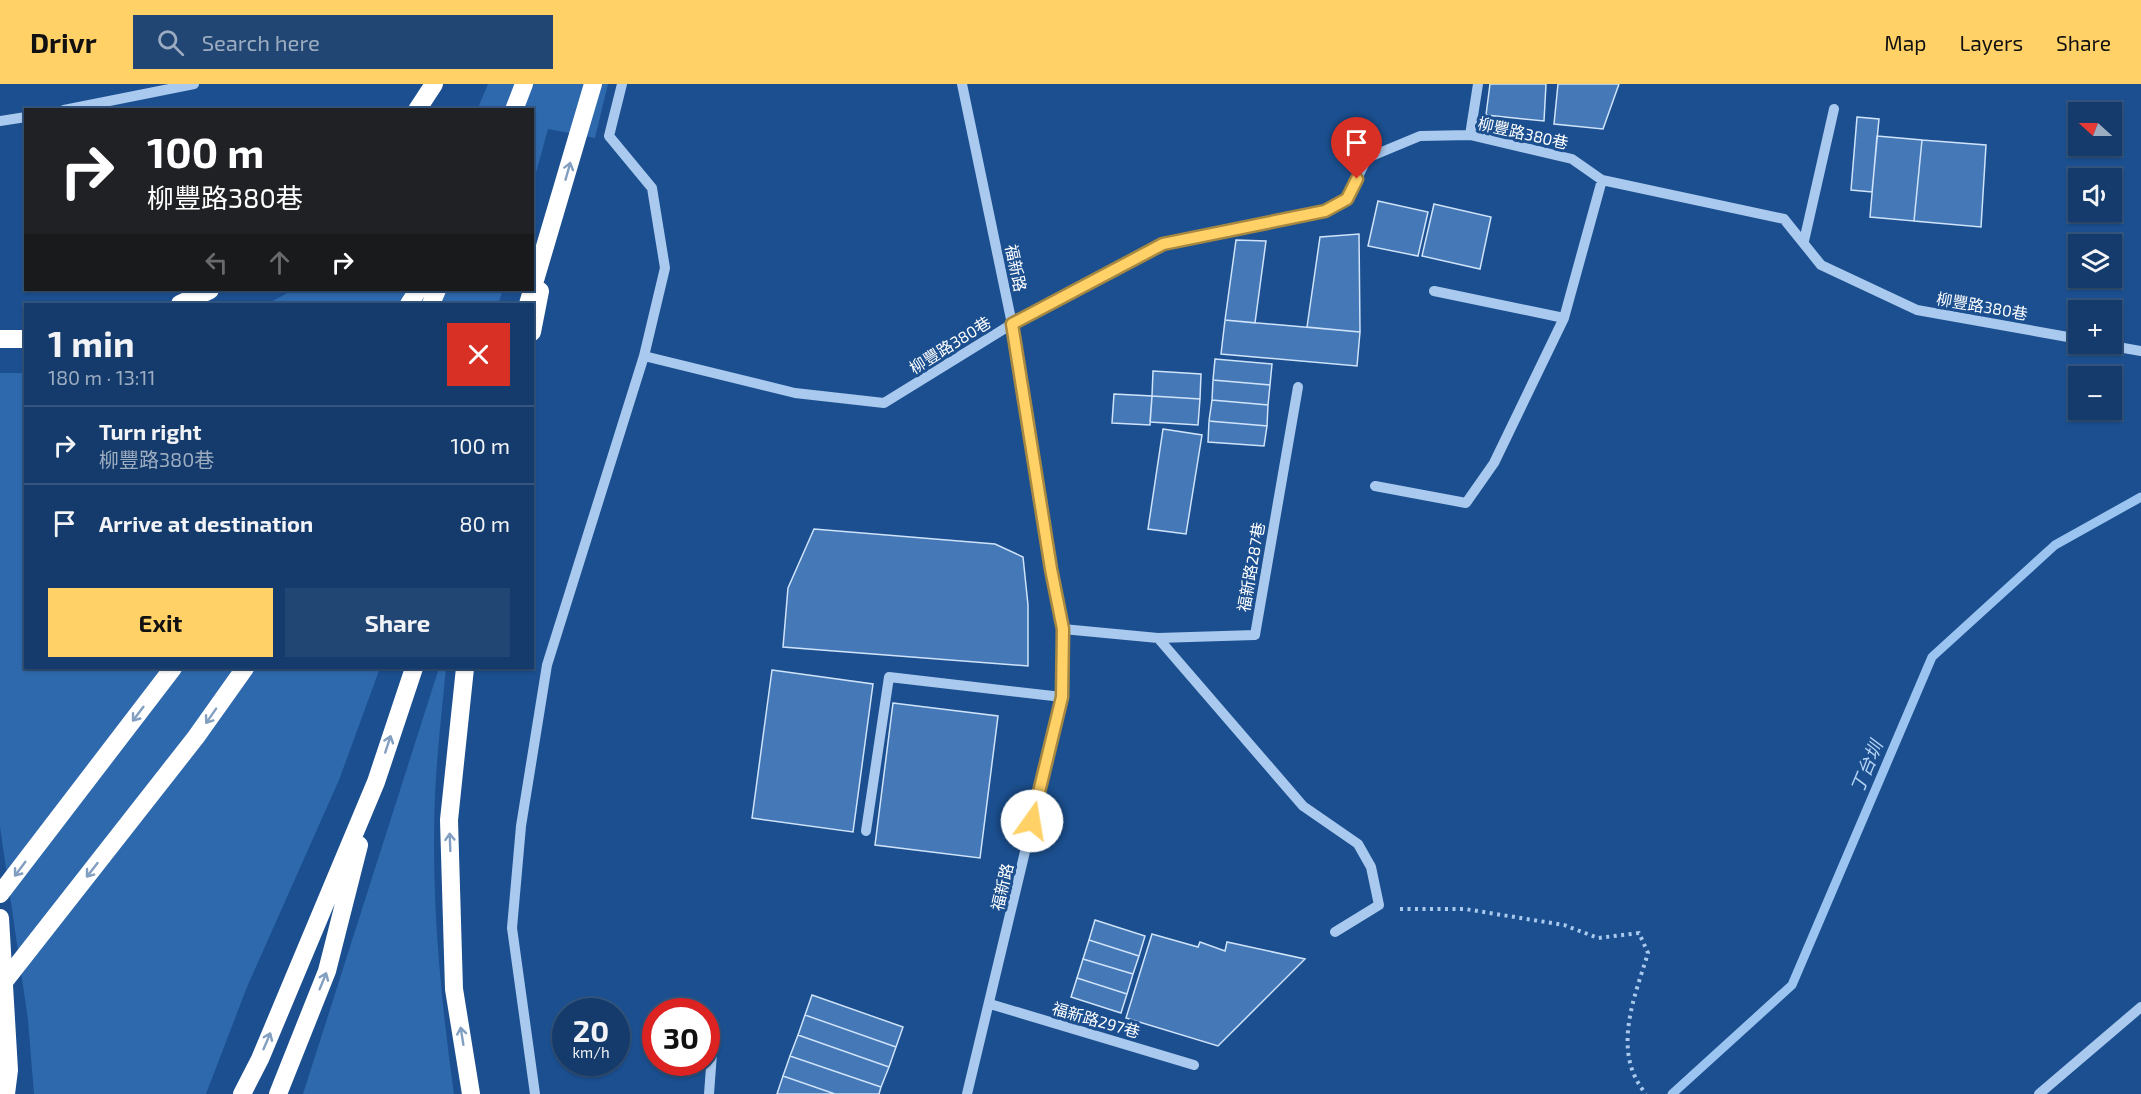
<!DOCTYPE html>
<html lang="en">
<head>
<meta charset="utf-8">
<style>
  body { margin:0; font-family:"Exo 2","Noto Sans TC",sans-serif; background:#214673; color:#f1f3f6; height:100vh; display:flex; flex-direction:column; font-size:22px; white-space:nowrap }
  * { box-sizing:border-box; margin:0 }
  p { font-size:20px; color:#9dadc1 }
  .icon { flex:none; width:33px; height:33px; fill:none; stroke:currentColor; stroke-width:2; stroke-linecap:round; stroke-linejoin:round }
  .map { position:relative; flex:1; overflow:hidden }
  .drawer { position:absolute; left:24px; top:219px; width:510px; height:366px; display:flex; flex-direction:column; background:#143b6b; border-radius:0px; box-shadow:0 2px 4px #0004,0 0 0 2px #33557e }
  .drawer>* { flex:none }
  .guide { position:absolute; left:24px; top:24px; width:510px; height:183px; border-radius:0px; box-shadow:0 2px 4px #0004,0 0 0 2px #33557e; background:#202124; color:#fff; overflow:hidden }
  .needle { width:39px; rotate:291deg }
  .tools { position:absolute; left:2068px; top:18px; display:grid; gap:12px }
  .tools a { display:grid; place-items:center; width:54px; height:54px; border-radius:0px; background:#143b6b; box-shadow:0 2px 4px #0004,0 0 0 2px #33557e; font-size:30px }
  .speed { position:absolute; left:552px; top:914px; display:flex; gap:12px; font-size:30px; font-weight:700; text-align:center }
  .speed>* { display:grid; place-content:center; width:78px; height:78px; border-radius:50%; background:#143b6b; box-shadow:0 2px 4px #0004,0 0 0 2px #33557e; line-height:1 }
  .speed small { font-size:15px; font-weight:400 }
  .speed .limit { border:9px solid #d22; background:#fff; color:#111 }
  .pin { position:absolute; display:grid; place-items:center; width:51px; height:51px; color:#fff; margin:-62px -26px; border-radius:50% 50% 50% 0; rotate:-45deg; box-shadow:0 0 6px #0007 }
  .pin .icon { rotate:45deg }
  .me { position:absolute; width:66px; margin:-33px; rotate:13deg; stroke-linejoin:round; filter:drop-shadow(0 0 4px #0008) }
  .turn { display:flex; align-items:center; gap:21px; height:126px; padding:0 24px; font-size:27px }
  .turn .icon { width:78px; height:78px; stroke-width:2.5 }
  .turn b { display:block; font-size:42px; line-height:51px }
  .lanes { display:flex; align-items:center; height:57px; padding:0 24px; background:#0003; justify-content:center; gap:30px; direction:ltr }
  .lanes .off { opacity:.35 }
  .round { display:grid; place-items:center; flex:none; width:63px; height:63px; border-radius:0px; background:#214673 }
  .overview { display:flex; align-items:center; justify-content:space-between; height:102px; padding:0 24px }
  h1 { font-size:36px; font-weight:700; line-height:45px }
  .button { display:flex; gap:12px; margin-top:auto; padding:12px 24px }
  .button a { flex:1; height:69px; border-radius:0px; background:#ffd166; color:#111; font-size:24px; font-weight:700; line-height:69px; text-align:center }
  .button a+a { background:#214673; color:#f1f3f6 }
  ul { padding:0; list-style:none }
  li { display:flex; align-items:center; gap:18px; height:78px; padding:0 24px; border-top:2px solid #33557e }
  li div { flex:1 }
  li b { display:block; font-size:22px }
  li em { font-style:normal }
  header { display:flex; align-items:center; gap:36px; box-sizing:border-box; height:84px; padding:0 30px; background:#ffd166; color:#111 }
  header strong { font-size:28px }
  nav { display:flex; gap:33px; margin-inline-start:auto; font-size:21px }
  .search { width:420px; height:54px; background:#214673; display:flex; align-items:center; gap:15px; box-sizing:border-box; padding:0 21px; border-radius:0px; color:#9dadc1; font-size:22px }
  .map>svg:first-child { display:block }
  .green { fill:#2e69ad }
  .lines { fill:none; stroke-linecap:round; stroke-linejoin:round }
  .stream { stroke:#9cc4f0; stroke-width:9 }
  .building { fill:#4478b7; stroke:#cfe3fa; stroke-width:1.5 }
  .path { stroke:#a9c9ee; stroke-width:4; stroke-dasharray:3 4.5; stroke-linecap:butt }
  .minor { stroke:#a9c9ee; stroke-width:10 }
  .highway { stroke:#fff; stroke-width:18 }
  .highway-bridge { stroke:#fff; stroke-width:18 }
  .oneway { stroke:#829ec1 }
  .route-casing { stroke:#a68842; stroke-width:15 }
  .route { stroke:#ffd166; stroke-width:10 }
  .labels { text-anchor:middle; stroke-width:6; stroke-linejoin:round; paint-order:stroke }
  .street-label { font-size:16px; fill:#fff; stroke:#1b4f8f }
  .water-label { font-size:18px; font-style:italic; fill:#b5d3f5; stroke:#1b4f8f }
</style>
</head>
<body>
<header>
<strong>Drivr</strong>
<div class="search"><svg class="icon" aria-label="search" viewBox="0 0 24 24"><circle cx="10" cy="10" r="6"/><path d="M15 15l6 6"/></svg>Search here</div>
<nav><a>Map</a><a>Layers</a><a>Share</a></nav>
</header>
<div class="map">
<svg width="2141" height="1010" viewBox="0 0 2141 1010">
  <rect width="100%" height="100%" fill="#1b4f8f"/>
  <!-- green -->
  <path class="green" d="M 488,0 L 608,0 L 595,54 L 548,45 L 533,100 L 532,26 L 477,26 Z
    M 293,206 L 503,206 L 498,220 L 267,220 Z
    M 0,289 L 25,289 L 26,584 L 380,584 L 339,696 L 247,903 L 206,1010 L 34,1010 L 28,936 L 0,743 Z
    M 439,584 L 446,584 C 442,626 437,668 435,711 C 431,810 440,911 454,1010 L 303,1010 Z"/>
  <g class="lines">
    <!-- stream -->
    <path class="stream" d="M 1672,1010 L 1792,901 L 1932,573 L 2055,461 L 2141,413"/>
  </g>
  <!-- building -->
  <path class="building" d="M 1490,0 L 1546,0 L 1544,37 L 1486,31 Z
    M 1558,0 L 1619,0 L 1603,45 L 1554,40 Z
    M 1857,33 L 1879,35 L 1872,108 L 1851,106 Z
    M 1877,52 L 1922,56 L 1914,137 L 1870,133 Z
    M 1922,56 L 1986,61 L 1981,143 L 1914,137 Z
    M 1378,117 L 1428,128 L 1418,172 L 1368,162 Z
    M 1434,120 L 1491,133 L 1480,185 L 1422,172 Z
    M 1359,150 L 1360,248 L 1307,243 L 1320,153 Z
    M 1236,156 L 1266,157 L 1255,239 L 1225,236 Z
    M 1225,236 L 1360,248 L 1357,282 L 1221,270 Z
    M 1215,275 L 1272,280 L 1270,301 L 1213,296 Z
    M 1153,287 L 1201,290 L 1200,315 L 1152,312 Z
    M 1213,296 L 1270,301 L 1268,321 L 1212,316 Z
    M 1114,310 L 1152,312 L 1150,341 L 1112,339 Z
    M 1152,312 L 1200,315 L 1198,341 L 1150,338 Z
    M 1212,316 L 1268,321 L 1267,342 L 1209,337 Z
    M 1209,337 L 1267,342 L 1264,362 L 1208,358 Z
    M 1163,345 L 1202,351 L 1186,450 L 1148,445 Z
    M 814,445 L 995,460 L 1023,473 L 1028,521 L 1028,582 L 783,563 L 788,504 Z
    M 772,586 L 873,600 L 853,748 L 752,734 Z
    M 893,619 L 998,632 L 980,774 L 875,761 Z
    M 1095,836 L 1145,852 L 1139,872 L 1089,856 Z
    M 1152,850 L 1198,863 L 1200,858 L 1225,867 L 1227,858 L 1305,875 L 1218,962 L 1126,934 Z
    M 1089,856 L 1139,872 L 1133,890 L 1083,875 Z
    M 1083,875 L 1133,890 L 1127,910 L 1077,894 Z
    M 1077,894 L 1127,910 L 1121,929 L 1071,913 Z
    M 812,911 L 903,943 L 896,963 L 805,931 Z
    M 805,931 L 896,963 L 889,983 L 798,951 Z
    M 798,951 L 889,983 L 881,1003 L 790,972 Z
    M 790,972 L 881,1003 L 879,1010 L 835,1010 L 783,992 Z
    M 783,992 L 835,1010 L 777,1010 Z"/>
  <g class="lines">
    <!-- path -->
    <path class="path" d="M 1400,825 L 1465,825 L 1564,841 L 1598,854 L 1639,849 L 1648,869 C 1634,915 1611,968 1646,1010"/>
    <!-- minor -->
    <path class="minor" d="M 622,0 L 609,52 L 652,104 L 665,184 L 644,272 L 795,309 L 884,319 L 1012,240 L 1163,160 L 1325,127 L 1347,115 L 1367,74 L 1420,52 L 1470,51 L 1572,75 L 1602,96 L 1784,135 L 1821,181 L 1917,226 L 2079,255
      M 962,0 L 1012,240 L 1051,485 L 1063,545 L 1062,613 L 967,1010
      M 64,26 L 194,0
      M 0,37 L 26,33
      M 1470,51 L 1478,0
      M 1804,157 L 1834,25
      M 1434,207 L 1564,234
      M 2101,260 L 2141,267
      M 1375,402 L 1466,419 L 1494,379 L 1564,234 L 1602,96
      M 1063,545 L 1158,554 L 1255,551 L 1298,303
      M 1158,554 L 1303,722 L 1358,760 L 1371,783 L 1379,821 L 1335,848
      M 866,747 L 889,593 L 1062,613
      M 990,920 L 1194,981
      M 535,1010 L 512,844 L 521,742 L 547,581 L 644,272
      M 709,1010 L 713,956
      M 2039,1010 L 2141,923"/>
    <!-- highway -->
    <path class="highway" d="M 417,26 L 434,0
      M 514,26 L 524,0
      M 180,220 L 210,206
      M 409,220 L 418,206
      M 431,220 L 437,206
      M 528,220 L 593,0
      M 532,248 L 540,207
      M 0,255 L 26,255
      M 465,584 L 449,736 L 454,905 L 471,1010
      M 0,810 L 173,584
      M 0,834 L 9,986 L 6,1010
      M 242,1010 L 260,975 L 376,698 L 414,584
      M 278,1010 L 327,887 L 359,761"/>
    <!-- highway-bridge -->
    <path class="highway-bridge" d="M 0,903 L 196,653 L 245,584"/>
  </g>
  <!-- one-way arrows -->
  <defs><path id="oneway-shaft" d="M-6 0H5M1.5-3L5.5 0L1.5 3" fill="none" stroke-width="1.6" stroke-linecap="round" stroke-linejoin="round" transform="scale(1.5)"/></defs>
  <g class="oneway">
    <use href="#oneway-shaft" transform="translate(568 87) rotate(-74)"/>
    <use href="#oneway-shaft" transform="translate(138 630) rotate(127)"/>
    <use href="#oneway-shaft" transform="translate(211 632) rotate(125)"/>
    <use href="#oneway-shaft" transform="translate(388 660) rotate(-72)"/>
    <use href="#oneway-shaft" transform="translate(450 758) rotate(-92)"/>
    <use href="#oneway-shaft" transform="translate(20 785) rotate(127)"/>
    <use href="#oneway-shaft" transform="translate(92 786) rotate(128)"/>
    <use href="#oneway-shaft" transform="translate(323 897) rotate(-68)"/>
    <use href="#oneway-shaft" transform="translate(462 952) rotate(-99)"/>
    <use href="#oneway-shaft" transform="translate(267 957) rotate(-67)"/>
  </g>
  <g class="lines">
    <defs>
      <path id="route" d="M 1032,737 L 1062,613 L 1063,545 L 1051,485 L 1012,240 L 1163,160 L 1325,127 L 1347,115 L 1357,95"/>
    </defs>
    <!-- route casing -->
    <use href="#route" class="route-casing"/>
    <!-- route -->
    <use href="#route" class="route"/>
  </g>
  <g class="labels">
    <!-- street labels -->
    <g class="street-label">
      <text transform="translate(1523 49) rotate(13)" y="6">柳豐路380巷</text>
      <text transform="translate(1016 184) rotate(78)" y="6">福新路</text>
      <text transform="translate(1982 222) rotate(10)" y="6">柳豐路380巷</text>
      <text transform="translate(950 261) rotate(-32)" y="6">柳豐路380巷</text>
      <text transform="translate(1251 483) rotate(-80)" y="6">福新路287巷</text>
      <text transform="translate(1002 803) rotate(-77)" y="6">福新路</text>
      <text transform="translate(1096 936) rotate(16)" y="6">福新路297巷</text>
    </g>
    <!-- water labels -->
    <g class="water-label">
      <text transform="translate(1867 683) rotate(-67)" y="6">丁台圳</text>
    </g>
  </g>
</svg>
<div class="tools">
<a><svg class="needle" viewBox="-14 -14 28 28"><path d="M0-13l5 13h-10z" fill="#e53935"/><path d="M0 13l5-13h-10z" fill="#9dadc1"/></svg></a>
<a><svg class="icon" aria-label="sound" viewBox="0 0 24 24"><path d="M4 9h4l5-4v14l-5-4H4zM17 9q2 3 0 6"/></svg></a>
<a><svg class="icon" aria-label="layers" viewBox="0 0 24 24"><path d="M12 4l9 5-9 5-9-5zM3 14l9 5 9-5"/></svg></a>
<a>+</a>
<a>−</a>
</div>
<div class="speed"><div>20<small>km/h</small></div><div class="limit">30</div></div>
<div class="pin" style="left:1357px;top:95px;background:#d93025"><svg class="icon" aria-label="arrive" viewBox="0 0 24 24"><path d="M6 21V4h12l-3 4 3 4H6"/></svg></div>
<svg class="me" style="left:1032px;top:737px" viewBox="-20 -20 40 40"><circle r="19" fill="#fff"/><path d="M0-13L10 11 0 6-10 11z" fill="#ffd166"/></svg>
<div class="guide">
<div class="turn"><svg class="icon" aria-label="right" viewBox="0 0 24 24"><path d="M7 20v-9h11M14 6l5 5-5 5"/></svg><div><b>100 m</b>柳豐路380巷</div></div>
<div class="lanes"><svg class="icon off" aria-label="left" viewBox="0 0 24 24"><path d="M17 20v-9H6M10 6l-5 5 5 5"/></svg><svg class="icon off" aria-label="ahead" viewBox="0 0 24 24"><path d="M12 20V5M6 11l6-6 6 6"/></svg><svg class="icon" aria-label="right" viewBox="0 0 24 24"><path d="M7 20v-9h11M14 6l5 5-5 5"/></svg></div>
</div>
<section class="drawer">
<div class="overview"><div><h1>1 min</h1><p>180 m · 13:11</p></div><a class="round" style="background:#d93025;color:#fff"><svg class="icon" aria-label="close" viewBox="0 0 24 24"><path d="M6 6l12 12M18 6L6 18"/></svg></a></div>
<ul>
<li><svg class="icon" aria-label="right" viewBox="0 0 24 24"><path d="M7 20v-9h11M14 6l5 5-5 5"/></svg><div><b>Turn right</b><p>柳豐路380巷</p></div><em>100 m</em></li>
<li><svg class="icon" aria-label="arrive" viewBox="0 0 24 24"><path d="M6 21V4h12l-3 4 3 4H6"/></svg><div><b>Arrive at destination</b></div><em>80 m</em></li>
</ul>
<div class="button"><a>Exit</a><a>Share</a></div>
</section>
</div>
</body>
</html>
